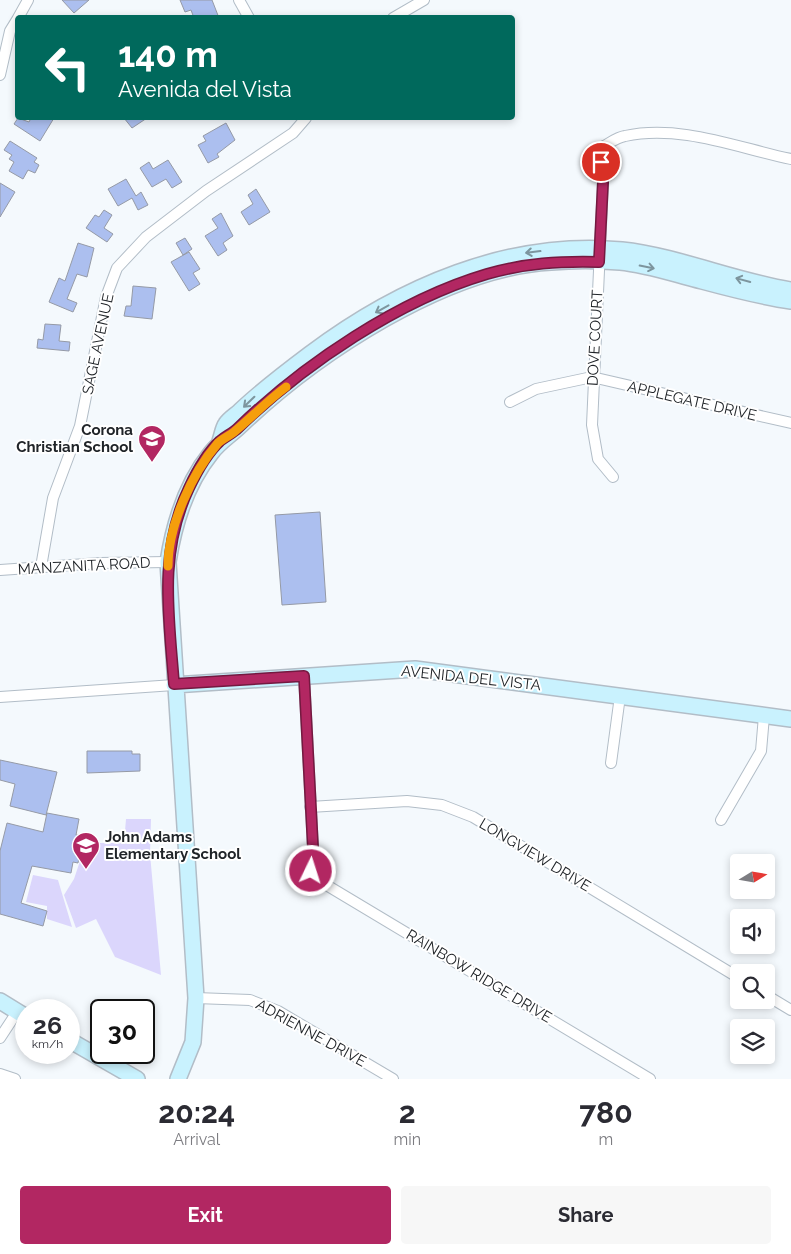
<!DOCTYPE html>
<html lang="en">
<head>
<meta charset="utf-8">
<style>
  body { margin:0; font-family:Raleway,sans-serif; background:#f7f7f7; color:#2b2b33; height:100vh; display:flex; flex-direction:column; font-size:19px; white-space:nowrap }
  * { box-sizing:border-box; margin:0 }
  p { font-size:16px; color:#7c7c81 }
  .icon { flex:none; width:28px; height:28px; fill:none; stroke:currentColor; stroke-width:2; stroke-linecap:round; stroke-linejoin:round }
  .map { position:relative; height:1079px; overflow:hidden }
  .side { display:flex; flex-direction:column; background:#fff; flex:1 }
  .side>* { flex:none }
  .guide { position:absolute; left:15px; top:15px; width:500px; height:105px; border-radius:5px; box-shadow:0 2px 8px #0003; background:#00695c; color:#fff; overflow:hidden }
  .needle { width:32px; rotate:79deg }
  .tools { position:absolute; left:730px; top:854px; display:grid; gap:10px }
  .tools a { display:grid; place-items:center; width:45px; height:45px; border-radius:5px; background:#fff; box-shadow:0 2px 8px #0003; font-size:25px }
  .speed { position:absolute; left:15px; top:999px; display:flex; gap:10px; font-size:25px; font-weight:700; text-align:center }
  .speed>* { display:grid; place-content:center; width:65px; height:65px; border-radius:50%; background:#fff; box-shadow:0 2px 8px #0003; line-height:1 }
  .speed small { font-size:12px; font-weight:400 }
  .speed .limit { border:2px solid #111; border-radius:8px; background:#fff; color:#111 }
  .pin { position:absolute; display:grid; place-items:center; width:42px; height:42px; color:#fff; margin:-21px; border:2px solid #fff; border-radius:50%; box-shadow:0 1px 5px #0007 }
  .me { position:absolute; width:55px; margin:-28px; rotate:4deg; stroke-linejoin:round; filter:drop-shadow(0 0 4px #0008) }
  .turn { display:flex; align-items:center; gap:18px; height:105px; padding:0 20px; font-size:22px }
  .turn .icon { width:65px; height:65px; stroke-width:2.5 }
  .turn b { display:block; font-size:35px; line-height:42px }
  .eta { display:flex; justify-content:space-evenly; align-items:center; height:85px; text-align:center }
  .eta b { font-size:30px; font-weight:700; line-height:35px }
  .cta { display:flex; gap:10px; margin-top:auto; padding:10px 20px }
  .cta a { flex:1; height:58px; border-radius:5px; background:#b22762; color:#fff; font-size:20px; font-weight:700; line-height:58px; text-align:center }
  .cta a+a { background:#f7f7f7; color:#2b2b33 }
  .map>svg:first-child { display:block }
  .green { fill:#dbd6fc }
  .building { fill:#acbfef; stroke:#959aa6 }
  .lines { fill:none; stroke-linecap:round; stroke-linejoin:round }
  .street-casing { stroke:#b2bdc7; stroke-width:12 }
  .secondary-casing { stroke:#b2bdc7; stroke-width:18 }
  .street { stroke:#fff; stroke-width:10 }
  .secondary { stroke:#c9f2fe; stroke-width:15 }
  .oneway { stroke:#7d959e }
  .route-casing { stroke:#741940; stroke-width:12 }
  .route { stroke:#b22762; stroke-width:9 }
  .slow { stroke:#f59e0b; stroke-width:9 }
  .labels { text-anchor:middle; stroke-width:4; stroke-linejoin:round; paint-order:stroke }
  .street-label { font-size:15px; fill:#202428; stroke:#fff }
  .poi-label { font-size:15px; font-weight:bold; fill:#202428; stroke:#fff; text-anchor:end }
</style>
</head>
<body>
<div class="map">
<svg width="791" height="1079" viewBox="0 0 791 1079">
  <rect width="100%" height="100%" fill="#f4f9fd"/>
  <!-- green -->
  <path class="green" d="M 126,819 L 151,819 L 150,854 L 161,975 L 115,957 L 96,919 L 76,928 L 64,895 L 74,879 L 86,843 L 124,843 Z
    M 33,875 L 58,880 L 72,927 L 47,919 L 47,906 L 26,902 Z"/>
  <!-- building -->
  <path class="building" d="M 62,0 L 89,0 L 74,13 Z
    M 180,0 L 212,0 L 219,18 L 194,18 L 191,10 L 185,12 Z
    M 18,118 L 29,122 L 31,118 L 54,118 L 40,141 L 14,124 Z
    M 124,118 L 147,118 L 132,128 Z
    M 226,123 L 235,140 L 217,154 L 219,157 L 208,163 L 198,145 L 206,141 L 203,136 Z
    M 10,141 L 37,158 L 34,162 L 39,165 L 35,173 L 28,170 L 23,179 L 9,171 L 14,162 L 9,159 L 12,155 L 4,150 Z
    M 168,160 L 182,182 L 172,188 L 166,179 L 152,187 L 140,168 L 149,162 L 153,169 Z
    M 126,179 L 136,196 L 141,192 L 148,205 L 138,210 L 132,198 L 118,206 L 108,189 Z
    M 0,183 L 15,192 L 0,217 Z
    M 256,189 L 270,212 L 249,225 L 241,212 L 253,204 L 248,195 Z
    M 104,210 L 112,215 L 104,228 L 113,234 L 107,242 L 86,228 L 95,215 L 99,217 Z
    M 221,213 L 233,236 L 223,243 L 227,250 L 218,256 L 205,236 L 218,228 L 212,219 Z
    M 185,238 L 192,249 L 183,255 L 176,243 Z
    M 78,243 L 94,248 L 87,277 L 77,274 L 67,299 L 77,303 L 73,312 L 49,302 L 59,278 L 65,281 Z
    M 189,252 L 200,269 L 193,273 L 200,284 L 189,291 L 171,262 Z
    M 133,286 L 156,288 L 152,319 L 124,316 L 126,306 L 131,306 Z
    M 45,324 L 61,325 L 59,341 L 70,342 L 69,351 L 37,348 L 38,339 L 43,340 Z
    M 320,512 L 326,602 L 282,605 L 275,515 Z
    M 87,751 L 132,751 L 132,754 L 140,754 L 140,771 L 87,773 Z
    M 0,760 L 57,772 L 46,815 L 10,806 L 15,784 L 0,780 Z
    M 47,813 L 79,819 L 76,835 L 83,836 L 78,863 L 73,862 L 71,873 L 32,866 L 21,903 L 47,911 L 43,926 L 0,914 L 0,851 L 7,823 L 43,832 Z"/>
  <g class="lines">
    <defs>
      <path id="street" d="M 239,0 L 249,18
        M 18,18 L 28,0
        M 393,18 L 424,0
        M 0,75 L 10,31 L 18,18
        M 510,402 L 536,389 L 592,377 L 791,423
        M 613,477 L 598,459 L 592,425 L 603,182 L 601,162 L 604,146 C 611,142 618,137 625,136 C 680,124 738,148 791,159
        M 41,567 L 53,498 L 80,426 L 106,297 L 117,268 L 146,237 L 206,191 L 293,133 L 306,118
        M 0,570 L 100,563 L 168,562
        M 304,676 L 313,848 C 309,862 310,869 318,880 L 650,1079
        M 0,697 L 174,685
        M 611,763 L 620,696
        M 310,807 L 407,801 L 442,805 L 473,817 L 739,978
        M 721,820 L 761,751 L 764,716
        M 766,995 L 791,1010
        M 196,998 L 250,1000 L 278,1011 L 393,1079
        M 0,1038 L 17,1012
        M 0,1074 L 15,1079"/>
      <path id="secondary" d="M 220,441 C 222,436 223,428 226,424 C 229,419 236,415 240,411 C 262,390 286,372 310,354 C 399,287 509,239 622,250 C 677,256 735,281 791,290
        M 174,685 L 415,669 L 791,719
        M 0,1001 L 26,1017
        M 69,1040 L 137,1079
        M 178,1079 L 193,1042 L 196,998 L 168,562 C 174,523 186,484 211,453 C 220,441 231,435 241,425 C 317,353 445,268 551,262 C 573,260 598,260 620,262 C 642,264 665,271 687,277 C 721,286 755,296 791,301"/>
    </defs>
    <!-- street casing -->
    <use href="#street" class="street-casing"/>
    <!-- secondary casing -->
    <use href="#secondary" class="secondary-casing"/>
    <!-- street -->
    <use href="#street" class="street"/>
    <!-- secondary -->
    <use href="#secondary" class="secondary"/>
  </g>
  <!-- one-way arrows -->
  <defs><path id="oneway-shaft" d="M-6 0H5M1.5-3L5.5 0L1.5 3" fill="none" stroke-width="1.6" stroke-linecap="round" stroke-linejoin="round" transform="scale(1.25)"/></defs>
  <g class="oneway">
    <use href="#oneway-shaft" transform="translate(533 252) rotate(173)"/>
    <use href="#oneway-shaft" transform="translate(647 267) rotate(11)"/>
    <use href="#oneway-shaft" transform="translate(743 280) rotate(-165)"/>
    <use href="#oneway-shaft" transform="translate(382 309) rotate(151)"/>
    <use href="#oneway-shaft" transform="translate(249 402) rotate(136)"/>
  </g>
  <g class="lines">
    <defs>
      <path id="route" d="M 311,871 L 310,860 L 313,848 L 304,676 L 174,684 C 169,616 158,553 189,488 C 196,473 208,452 220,441 C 226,436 233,433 238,428 C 304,364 399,300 487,274 C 525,263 560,261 599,262 L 603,182 L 601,162"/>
    </defs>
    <!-- route casing -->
    <use href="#route" class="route-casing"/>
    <!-- route -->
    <use href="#route" class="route"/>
    <!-- slow -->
    <path class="slow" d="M 168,566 C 168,526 192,473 218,443 C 222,439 229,436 234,432 C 251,418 267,401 286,387"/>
  </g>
  <!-- icons -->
  <defs>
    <symbol id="school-pin" viewBox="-11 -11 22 30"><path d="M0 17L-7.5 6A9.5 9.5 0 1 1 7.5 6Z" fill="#b22762" stroke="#fff"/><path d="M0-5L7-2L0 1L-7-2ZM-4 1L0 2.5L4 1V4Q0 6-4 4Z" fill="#fff"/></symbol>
  </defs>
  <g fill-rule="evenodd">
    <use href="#school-pin" x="136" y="423" width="32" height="43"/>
    <use href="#school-pin" x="70" y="830" width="32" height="43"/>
  </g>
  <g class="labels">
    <!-- street labels -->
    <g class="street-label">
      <text transform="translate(595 338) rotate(-87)" y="5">DOVE COURT</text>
      <text transform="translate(98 344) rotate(-78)" y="5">SAGE AVENUE</text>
      <text transform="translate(692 401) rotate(13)" y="5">APPLEGATE DRIVE</text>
      <text transform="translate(84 566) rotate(-3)" y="5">MANZANITA ROAD</text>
      <text transform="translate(471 678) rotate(6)" y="5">AVENIDA DEL VISTA</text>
      <text transform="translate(535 855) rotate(31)" y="5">LONGVIEW DRIVE</text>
      <text transform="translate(479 976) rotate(31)" y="5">RAINBOW RIDGE DRIVE</text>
      <text transform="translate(311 1033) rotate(29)" y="5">ADRIENNE DRIVE</text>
    </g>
    <!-- poi labels -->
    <g class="poi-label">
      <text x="133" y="435">Corona<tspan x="133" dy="17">Christian School</tspan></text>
      <text x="105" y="842" text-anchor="start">John Adams<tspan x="105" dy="17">Elementary School</tspan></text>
    </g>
  </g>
</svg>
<div class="tools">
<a><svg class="needle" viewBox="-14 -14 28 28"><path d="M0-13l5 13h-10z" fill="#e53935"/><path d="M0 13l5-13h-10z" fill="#7c7c81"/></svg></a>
<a><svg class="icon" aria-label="sound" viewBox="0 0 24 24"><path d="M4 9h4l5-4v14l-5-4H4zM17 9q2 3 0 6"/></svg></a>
<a><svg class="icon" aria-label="search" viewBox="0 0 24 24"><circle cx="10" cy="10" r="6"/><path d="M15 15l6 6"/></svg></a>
<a><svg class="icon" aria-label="layers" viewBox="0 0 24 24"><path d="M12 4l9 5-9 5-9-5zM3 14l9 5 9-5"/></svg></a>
</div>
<div class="speed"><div>26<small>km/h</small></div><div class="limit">30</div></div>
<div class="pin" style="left:601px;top:162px;background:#d93025"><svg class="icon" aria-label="arrive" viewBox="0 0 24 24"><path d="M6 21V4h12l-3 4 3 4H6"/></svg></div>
<svg class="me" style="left:311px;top:871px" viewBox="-20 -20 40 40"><circle r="17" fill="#b22762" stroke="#fff" stroke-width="3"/><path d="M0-11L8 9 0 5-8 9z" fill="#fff"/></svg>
<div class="guide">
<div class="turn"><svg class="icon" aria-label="left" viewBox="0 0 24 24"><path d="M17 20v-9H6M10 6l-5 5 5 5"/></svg><div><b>140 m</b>Avenida del Vista</div></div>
</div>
</div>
<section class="side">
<div class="eta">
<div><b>20:24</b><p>Arrival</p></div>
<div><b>2</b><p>min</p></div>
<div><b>780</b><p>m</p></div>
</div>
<div class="cta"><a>Exit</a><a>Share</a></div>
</section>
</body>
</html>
